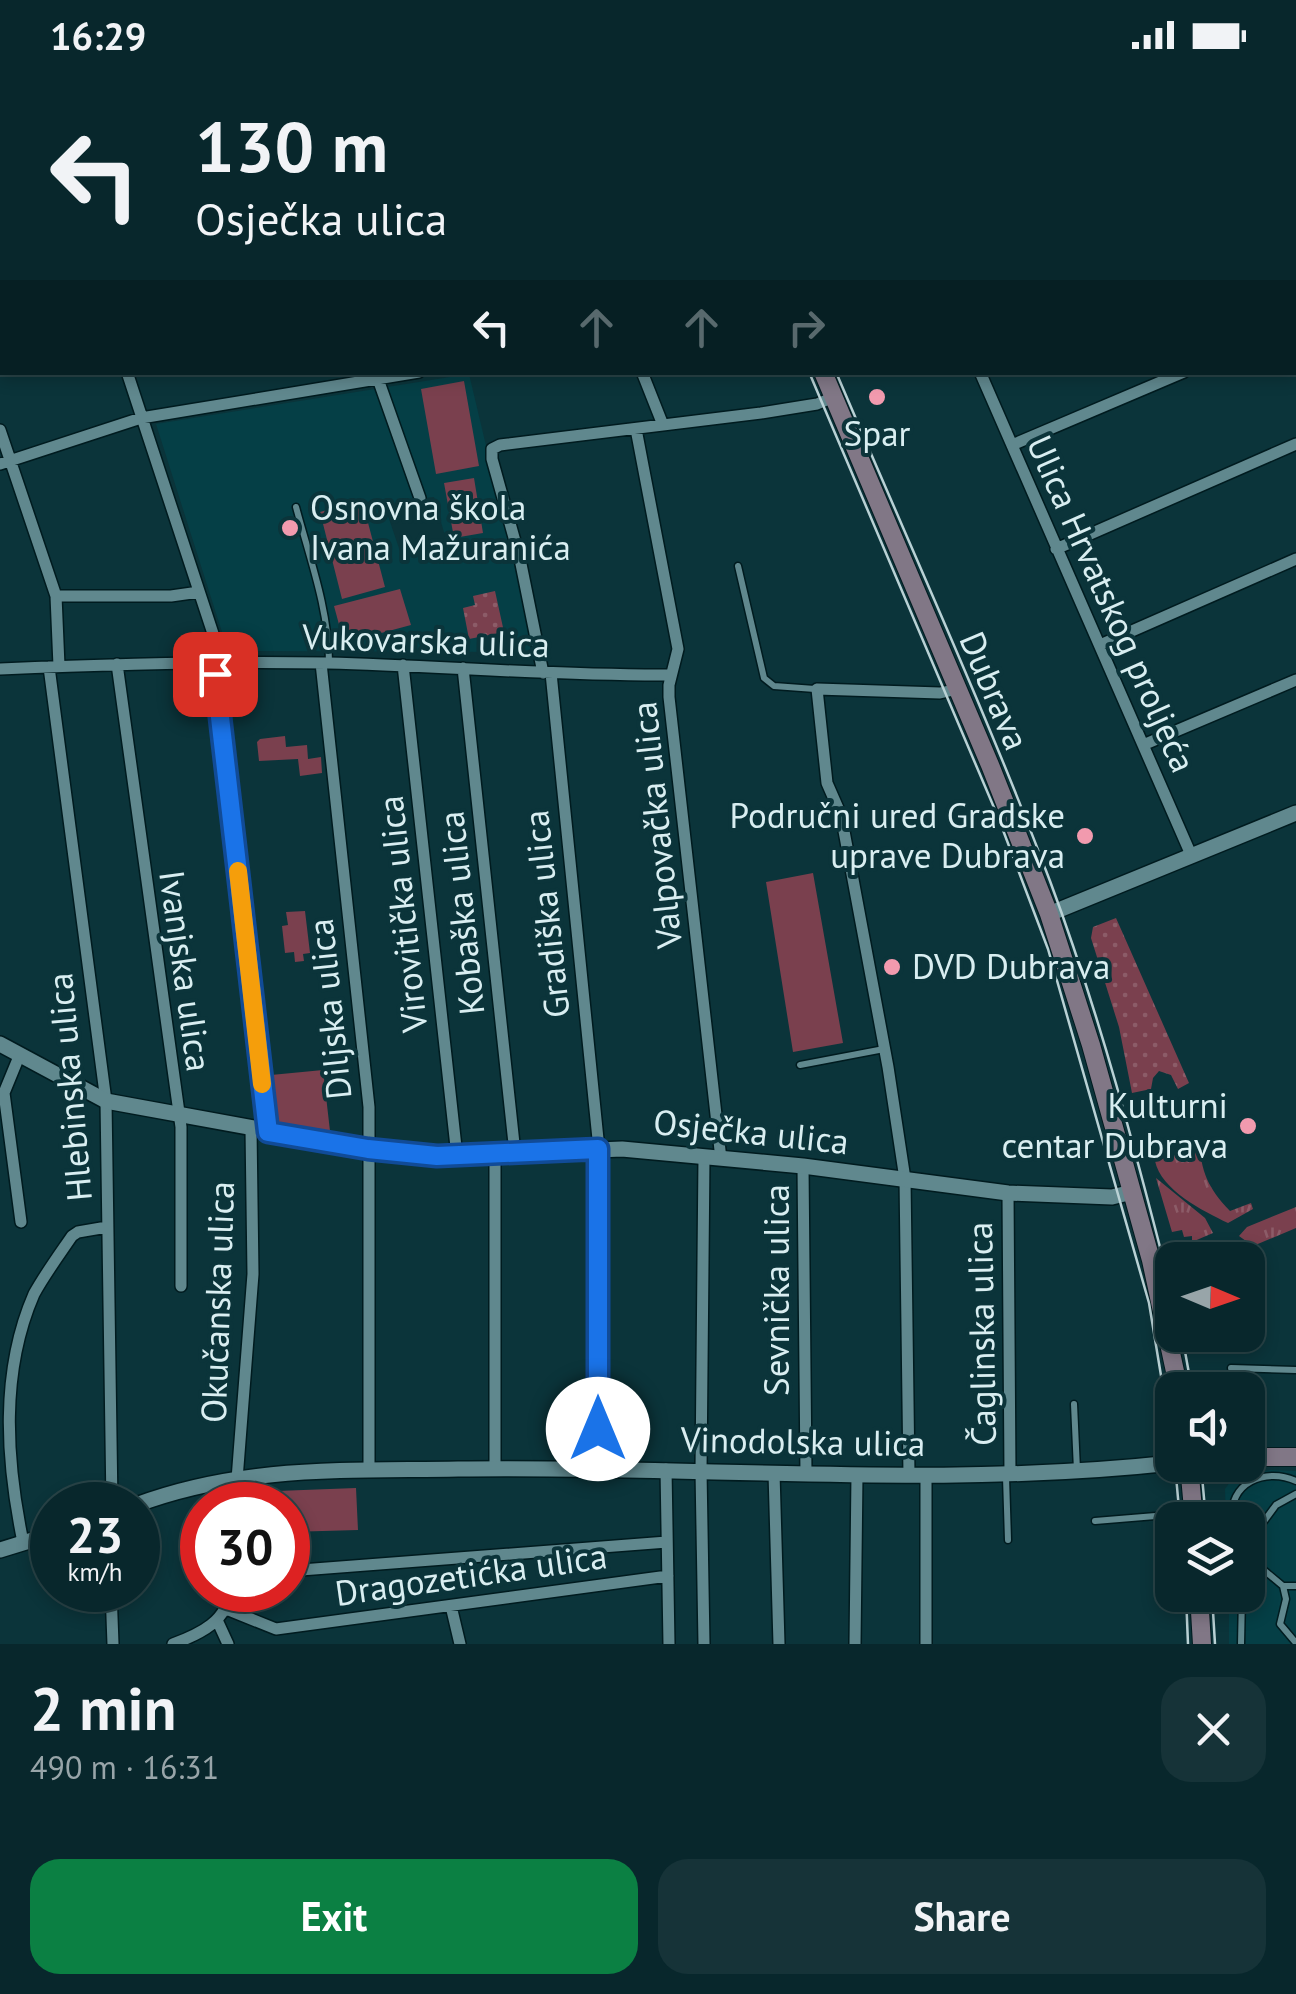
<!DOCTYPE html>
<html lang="en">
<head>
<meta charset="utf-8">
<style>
  body { margin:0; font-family:"PT Sans",sans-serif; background:#163338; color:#f1f3f6; height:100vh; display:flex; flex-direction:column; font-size:38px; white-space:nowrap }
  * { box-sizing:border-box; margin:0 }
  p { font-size:32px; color:#98a5a9 }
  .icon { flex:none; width:55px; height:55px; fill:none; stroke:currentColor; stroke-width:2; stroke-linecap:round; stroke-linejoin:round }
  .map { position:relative; height:1574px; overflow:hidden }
  .details { display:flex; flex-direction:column; background:#08272c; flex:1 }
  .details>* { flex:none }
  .banner { position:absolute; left:0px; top:0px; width:1298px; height:305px; box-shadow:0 5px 15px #0003,0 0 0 2px #294448; background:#08272c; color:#f1f3f6; overflow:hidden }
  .needle { width:65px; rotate:92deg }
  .tools { position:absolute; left:1155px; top:1172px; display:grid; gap:20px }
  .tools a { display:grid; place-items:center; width:110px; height:110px; border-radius:20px; background:#08272c; box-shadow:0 5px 15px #0003,0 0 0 2px #294448; font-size:50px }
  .speed { position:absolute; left:30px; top:1412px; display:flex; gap:20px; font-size:50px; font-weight:700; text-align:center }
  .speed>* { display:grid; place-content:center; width:130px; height:130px; border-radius:50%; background:#08272c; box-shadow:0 5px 15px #0003,0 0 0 2px #294448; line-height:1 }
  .speed small { font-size:25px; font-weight:400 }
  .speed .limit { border:15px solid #d22; background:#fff; color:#111 }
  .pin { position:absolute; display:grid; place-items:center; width:85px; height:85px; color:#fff; margin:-42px; border-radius:20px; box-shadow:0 5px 15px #0006 }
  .me { position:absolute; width:110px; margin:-55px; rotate:0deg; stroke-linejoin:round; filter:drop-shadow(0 0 8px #0008) }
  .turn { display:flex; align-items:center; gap:35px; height:210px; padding:0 30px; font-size:45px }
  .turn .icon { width:130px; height:130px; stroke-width:2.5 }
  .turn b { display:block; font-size:70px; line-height:85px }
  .lanes { display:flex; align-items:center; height:95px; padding:0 30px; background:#0003; justify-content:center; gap:50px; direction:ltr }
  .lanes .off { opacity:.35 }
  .round { display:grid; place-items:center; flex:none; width:105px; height:105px; border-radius:30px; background:#163338 }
  .head { display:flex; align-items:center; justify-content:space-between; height:170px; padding:0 30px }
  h1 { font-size:60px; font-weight:800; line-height:75px }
  .button { display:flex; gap:20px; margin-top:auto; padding:20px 30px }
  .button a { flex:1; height:115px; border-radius:30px; background:#0b8043; color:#fff; font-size:40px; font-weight:800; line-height:115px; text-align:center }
  .button a+a { background:#163338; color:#f1f3f6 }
  .status { display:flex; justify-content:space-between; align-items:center; height:70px; padding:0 50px; background:#08272c; direction:ltr }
  .status svg { height:28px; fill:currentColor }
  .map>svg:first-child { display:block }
  .built { fill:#053f46 }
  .grass { fill:url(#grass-tufts) }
  .park { fill:url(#park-dots) }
  .garden { fill:#7a404e }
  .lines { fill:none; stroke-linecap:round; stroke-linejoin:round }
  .service-casing { stroke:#001b1f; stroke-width:9 }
  .minor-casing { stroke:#001b1f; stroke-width:14 }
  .tertiary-casing { stroke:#001b1f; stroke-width:18 }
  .secondary-casing { stroke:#001b1f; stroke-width:20 }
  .service { stroke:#60888e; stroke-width:6 }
  .minor { stroke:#60888e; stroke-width:11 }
  .tertiary { stroke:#60888e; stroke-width:15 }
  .secondary { stroke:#817786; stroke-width:18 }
  .tram { stroke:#b9d1d5; stroke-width:2.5 }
  .route-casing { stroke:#114b97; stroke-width:25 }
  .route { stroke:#1a73e8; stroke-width:18 }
  .slow { stroke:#f59e0b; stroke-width:18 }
  .poi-dot { fill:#f29aae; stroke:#0b343a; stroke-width:4 }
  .labels { text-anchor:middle; stroke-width:8; stroke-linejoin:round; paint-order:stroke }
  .poi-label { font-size:35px; fill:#d9eef1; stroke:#0b343a; text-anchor:start }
  .street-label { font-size:35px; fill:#d9eef1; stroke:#0b343a }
</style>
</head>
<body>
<div class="status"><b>16:29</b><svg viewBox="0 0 49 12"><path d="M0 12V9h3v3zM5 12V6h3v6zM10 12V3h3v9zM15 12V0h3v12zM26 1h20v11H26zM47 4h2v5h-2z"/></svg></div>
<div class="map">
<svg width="1296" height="1574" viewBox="0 0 1296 1574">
  <defs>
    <pattern id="grass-tufts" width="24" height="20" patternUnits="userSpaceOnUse" patternTransform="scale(2.5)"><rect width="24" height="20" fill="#7a404e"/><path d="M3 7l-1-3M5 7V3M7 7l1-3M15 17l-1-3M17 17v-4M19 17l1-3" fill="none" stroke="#8c5c68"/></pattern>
    <pattern id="park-dots" width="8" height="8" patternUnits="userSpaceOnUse" patternTransform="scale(2.5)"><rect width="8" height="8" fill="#7a404e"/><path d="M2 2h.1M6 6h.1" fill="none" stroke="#8c5c68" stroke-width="1.8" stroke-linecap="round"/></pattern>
  </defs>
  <rect width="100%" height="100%" fill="#0b343a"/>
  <!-- built -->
  <path class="built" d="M 469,304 L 535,582 L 228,581 L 156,354 L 375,319 L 416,432 L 387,443 L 402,487 L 447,473 L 434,427 L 424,428 L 387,317 Z
    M 1270,1400 L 1296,1401 L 1296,1574 L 1229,1574 L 1229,1525 L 1248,1525 L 1248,1450 L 1226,1450 L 1225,1419 L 1232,1409 Z"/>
  <!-- grass -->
  <path class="grass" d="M 1199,1070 C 1201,1102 1208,1118 1230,1141 L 1251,1133 L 1253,1139 L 1228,1153 C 1203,1141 1161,1120 1155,1091 Z
    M 1156,1108 L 1205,1148 L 1213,1163 L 1192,1172 L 1192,1166 L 1184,1167 L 1182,1160 L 1172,1162 Z
    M 1296,1137 L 1296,1158 L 1253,1176 L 1239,1166 L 1247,1157 Z"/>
  <!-- park -->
  <path class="park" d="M 495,521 L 504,562 L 469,569 L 463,538 L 475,535 L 473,526 Z
    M 1116,848 L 1189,1013 L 1178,1019 L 1171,1005 L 1159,1001 L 1153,1008 L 1151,1019 L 1132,1023 L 1119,957 L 1091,868 L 1093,857 Z"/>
  <!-- garden -->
  <path class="garden" d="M 464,311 L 479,396 L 436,404 L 421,319 Z
    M 474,408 L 483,463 L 454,468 L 444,413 Z
    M 362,430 L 385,517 L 342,529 L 320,442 Z
    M 400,519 L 411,555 L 344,573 L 334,536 Z
    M 285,666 L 286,677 L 307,675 L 308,689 L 321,687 L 322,703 L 300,706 L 298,689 L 259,691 L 257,672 L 260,669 Z
    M 813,803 L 843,973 L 793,982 L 766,812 Z
    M 305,841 L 310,883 L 303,884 L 304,891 L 295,892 L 294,882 L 285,883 L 282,856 L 288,855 L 286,842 Z
    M 323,1000 L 330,1061 L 276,1052 L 271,1005 Z
    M 356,1418 L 358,1460 L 288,1462 L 288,1435 L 277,1435 L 277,1421 Z"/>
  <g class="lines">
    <defs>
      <path id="service" d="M 296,437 C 309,486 329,540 329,592
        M 738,496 L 764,608 L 774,616 L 815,619
        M 800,995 L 884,979
        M 1231,1298 L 1296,1300
        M 1074,1334 L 1077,1400
        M 1006,1407 L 1008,1470
        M 1233,1450 C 1227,1413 1266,1397 1296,1411
        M 1095,1451 L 1192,1443
        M 1248,1473 L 1276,1435 L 1296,1424
        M 1248,1487 L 1283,1516 L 1286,1529 L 1280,1554 L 1296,1573
        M 1283,1516 L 1296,1516
        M 1241,1574 L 1242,1525"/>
      <path id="minor" d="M 28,0 L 29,2
        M 511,0 L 512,2
        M 847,0 L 848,2
        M 164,2 L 173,0
        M 908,2 L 914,0
        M 1253,2 L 1258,0
        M 1295,139 L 1296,138
        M 0,184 L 2,183
        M 1295,256 L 1296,255
        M 127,302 L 223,594
        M 642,302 L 663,355
        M 980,302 L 1192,787
        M 378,309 L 420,428
        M 636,359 L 678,579 L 669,615 L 669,627 L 721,1089
        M 0,360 L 56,526 L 59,596
        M 1012,375 L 1184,302
        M 0,394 L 141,348 L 419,302
        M 1056,479 L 1296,374
        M 56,526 L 171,526 L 199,522
        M 1100,575 L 1296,489
        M 321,593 L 369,1037 L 369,1401
        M 117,594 L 181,1057 L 181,1216
        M 214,594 L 267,1062
        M 403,595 L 457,1086
        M 49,597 L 106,1031 L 112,1435
        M 463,598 L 515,1083
        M 0,599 C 109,594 219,591 328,593 C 442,596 556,606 671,605
        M 543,603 L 520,489 L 492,389 L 492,379 L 500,375 L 761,343 L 817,334 L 834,327
        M 551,603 L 599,1079 L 598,1397
        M 1143,675 L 1296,610
        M 20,984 L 4,1023 L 21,1152
        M 495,1085 L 495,1398
        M 704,1087 L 701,1401 L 704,1574
        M 803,1096 L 806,1404
        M 1008,1123 L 1010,1404
        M 666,1399 L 669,1574
        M 774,1403 L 779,1574
        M 909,1405 L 905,1109 L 888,997 L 841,745 L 827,713 L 817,619 L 940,623 L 958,619
        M 235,1435 L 253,1204 L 251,1059
        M 23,1472 C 6,1390 0,1302 34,1224 C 45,1204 59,1185 72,1166 L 78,1162 L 107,1157
        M 288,1501 L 667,1472
        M 111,1520 L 113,1574
        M 451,1536 L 460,1574
        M 226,1539 L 276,1559 L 668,1506
        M 217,1550 L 228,1574
        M 173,1574 C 200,1564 228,1551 230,1520
        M 855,1574 L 857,1405
        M 926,1574 L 926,1405"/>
      <path id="tertiary" d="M 1049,844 L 1296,743
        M 0,974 L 106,1031 L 368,1079 L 457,1086 L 622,1079 L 803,1096 L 1008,1123 L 1112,1127 L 1132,1122
        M 136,1435 C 243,1395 346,1401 458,1399 C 696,1395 935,1419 1172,1393
        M 0,1480 L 52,1464"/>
      <path id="secondary" d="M 693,0 L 694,2
        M 823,302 L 990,695 L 1049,844 L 1091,975 L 1151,1190 L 1179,1320
        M 1248,1387 L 1296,1387
        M 1189,1395 L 1194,1450
        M 1199,1525 L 1202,1574"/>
    </defs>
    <!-- service casing -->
    <use href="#service" class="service-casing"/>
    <!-- minor casing -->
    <use href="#minor" class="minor-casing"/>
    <!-- tertiary casing -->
    <use href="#tertiary" class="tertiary-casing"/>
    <!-- secondary casing -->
    <use href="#secondary" class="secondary-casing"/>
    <!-- service -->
    <use href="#service" class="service"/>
    <!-- minor -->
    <use href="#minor" class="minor"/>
    <!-- tertiary -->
    <use href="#tertiary" class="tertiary"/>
    <!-- secondary -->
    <use href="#secondary" class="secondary"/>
    <!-- tram -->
    <path class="tram" d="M 680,0 L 681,2
      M 707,0 L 708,2
      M 809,302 L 998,747 L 1048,879 L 1149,1233 L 1172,1372
      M 836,302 C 908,472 985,639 1050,811 C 1100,945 1137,1086 1172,1224
      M 1182,1265 L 1192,1320
      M 1175,1395 L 1180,1450
      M 1201,1395 L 1206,1450
      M 1186,1525 L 1188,1574
      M 1212,1525 L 1215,1574"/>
  </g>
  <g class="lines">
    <defs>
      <path id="route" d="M 215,604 L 268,1062 L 368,1079 L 437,1086 L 598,1079 L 598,1359"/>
    </defs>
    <!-- route casing -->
    <use href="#route" class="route-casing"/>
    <!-- route -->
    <use href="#route" class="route"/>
    <!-- slow -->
    <path class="slow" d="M 238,801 L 262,1014"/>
  </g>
  <!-- markers -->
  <g class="poi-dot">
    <circle cx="877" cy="327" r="10"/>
    <circle cx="290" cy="458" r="10"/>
    <circle cx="1085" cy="766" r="10"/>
    <circle cx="892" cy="897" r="10"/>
    <circle cx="1248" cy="1056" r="10"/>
  </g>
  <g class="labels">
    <!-- poi labels -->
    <g class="poi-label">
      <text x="877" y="376" text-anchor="middle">Spar</text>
      <text x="310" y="450">Osnovna škola<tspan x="310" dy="40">Ivana Mažuranića</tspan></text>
      <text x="1065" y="758" text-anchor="end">Područni ured Gradske<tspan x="1065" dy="40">uprave Dubrava</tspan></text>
      <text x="912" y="909">DVD Dubrava</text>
      <text x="1228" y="1048" text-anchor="end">Kulturni<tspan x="1228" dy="40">centar Dubrava</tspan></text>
    </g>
    <!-- street labels -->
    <g class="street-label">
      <text transform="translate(1111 534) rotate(66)" y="12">Ulica Hrvatskog proljeća</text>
      <text transform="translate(426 571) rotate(2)" y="12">Vukovarska ulica</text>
      <text transform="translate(994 621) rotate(67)" y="12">Dubrava</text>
      <text transform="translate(657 755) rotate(-96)" y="12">Valpovačka ulica</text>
      <text transform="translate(462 843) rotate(-96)" y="12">Kobaška ulica</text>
      <text transform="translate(403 844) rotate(-96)" y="12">Virovitička ulica</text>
      <text transform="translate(547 844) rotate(-96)" y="12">Gradiška ulica</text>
      <text transform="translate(185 901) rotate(82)" y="12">Ivanjska ulica</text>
      <text transform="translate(330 939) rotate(-96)" y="12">Diljska ulica</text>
      <text transform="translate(70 1017) rotate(-95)" y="12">Hlebinska ulica</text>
      <text transform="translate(751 1062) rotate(6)" y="12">Osječka ulica</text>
      <text transform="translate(777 1220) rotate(-90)" y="12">Sevnička ulica</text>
      <text transform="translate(218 1232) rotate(-88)" y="12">Okučanska ulica</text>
      <text transform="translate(982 1264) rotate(-91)" y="12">Čaglinska ulica</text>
      <text transform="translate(803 1372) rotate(1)" y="12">Vinodolska ulica</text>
      <text transform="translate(471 1505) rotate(-8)" y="12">Dragozetićka ulica</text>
    </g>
  </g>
</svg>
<div class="tools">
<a><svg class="needle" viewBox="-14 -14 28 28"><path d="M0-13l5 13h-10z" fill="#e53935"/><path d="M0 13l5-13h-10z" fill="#98a5a9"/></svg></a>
<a><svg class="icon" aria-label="sound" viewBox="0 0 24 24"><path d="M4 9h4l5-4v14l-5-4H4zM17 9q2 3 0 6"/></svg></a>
<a><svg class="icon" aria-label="layers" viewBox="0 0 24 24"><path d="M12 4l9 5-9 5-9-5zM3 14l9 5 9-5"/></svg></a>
</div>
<div class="speed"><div>23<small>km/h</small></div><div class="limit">30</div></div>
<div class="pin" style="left:215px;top:604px;background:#d93025"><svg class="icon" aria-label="arrive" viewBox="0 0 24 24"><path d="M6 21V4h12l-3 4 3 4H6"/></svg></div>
<svg class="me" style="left:598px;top:1359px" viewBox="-20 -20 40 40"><circle r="19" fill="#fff"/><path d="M0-13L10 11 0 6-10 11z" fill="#1a73e8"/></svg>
<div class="banner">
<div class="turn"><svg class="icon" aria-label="left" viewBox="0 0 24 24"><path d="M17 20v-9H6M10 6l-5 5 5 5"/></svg><div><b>130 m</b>Osječka ulica</div></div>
<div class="lanes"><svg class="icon" aria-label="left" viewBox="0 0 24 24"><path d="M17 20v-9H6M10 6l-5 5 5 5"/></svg><svg class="icon off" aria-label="ahead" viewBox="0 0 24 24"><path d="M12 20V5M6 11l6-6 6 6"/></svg><svg class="icon off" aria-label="ahead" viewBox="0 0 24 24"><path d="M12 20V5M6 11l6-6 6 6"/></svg><svg class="icon off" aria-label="right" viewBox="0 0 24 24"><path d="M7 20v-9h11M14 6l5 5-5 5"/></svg></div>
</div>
</div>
<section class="details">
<div class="head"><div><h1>2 min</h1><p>490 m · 16:31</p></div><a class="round"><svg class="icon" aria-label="close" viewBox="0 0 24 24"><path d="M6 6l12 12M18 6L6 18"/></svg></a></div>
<div class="button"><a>Exit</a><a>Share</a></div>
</section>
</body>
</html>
